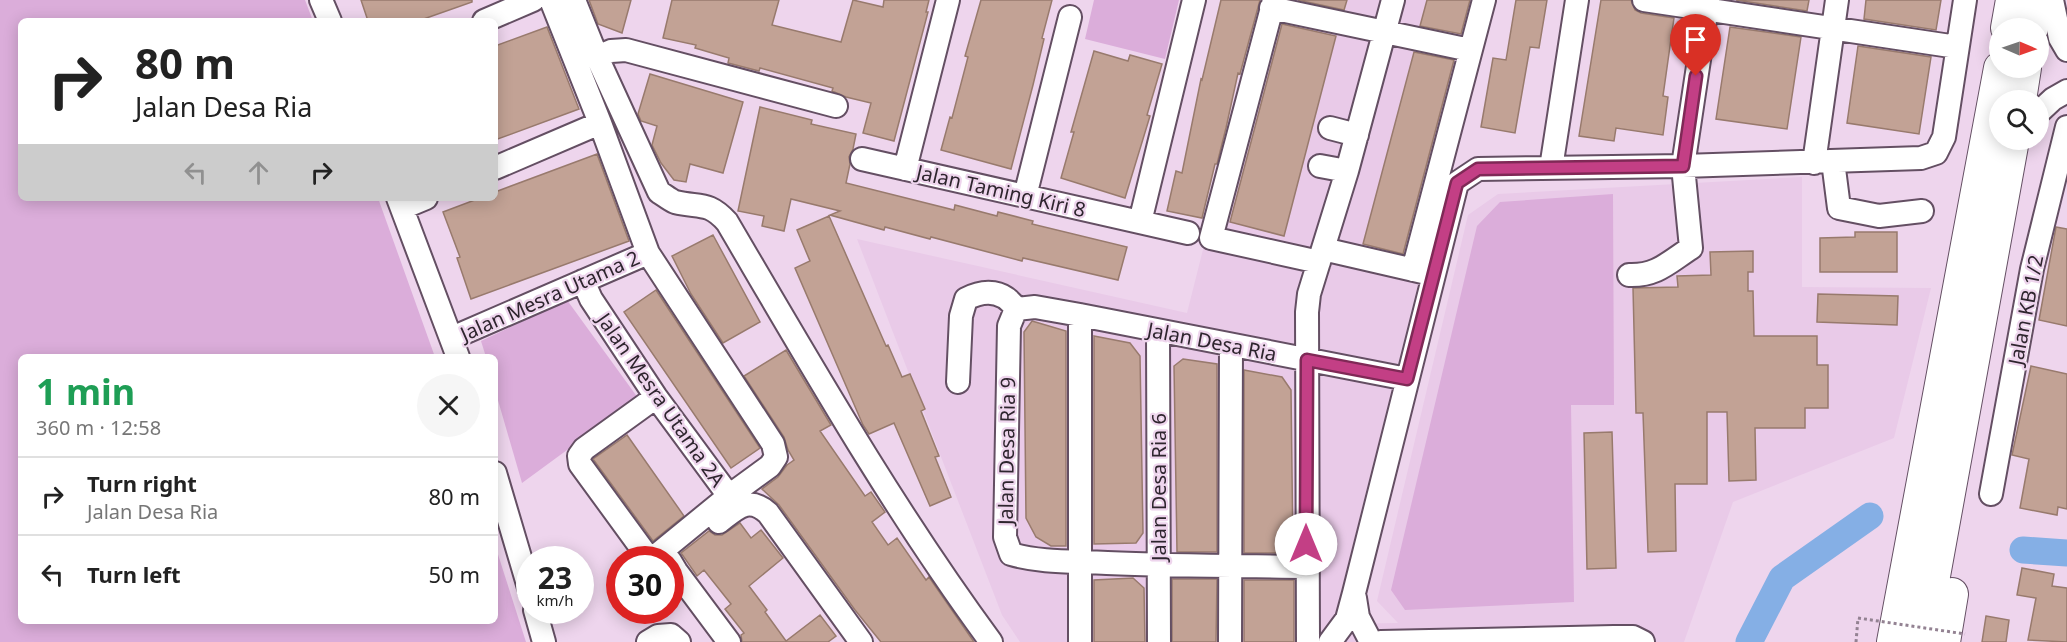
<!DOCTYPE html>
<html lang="en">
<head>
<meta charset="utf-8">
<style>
  body { margin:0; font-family:"Noto Sans",sans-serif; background:#f6f6f6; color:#222; height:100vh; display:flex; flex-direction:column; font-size:22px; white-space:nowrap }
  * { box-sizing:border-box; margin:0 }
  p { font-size:20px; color:#767676 }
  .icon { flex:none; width:33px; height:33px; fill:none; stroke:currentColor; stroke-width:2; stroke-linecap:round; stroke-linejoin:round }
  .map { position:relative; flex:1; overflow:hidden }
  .details { position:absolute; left:18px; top:354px; width:480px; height:270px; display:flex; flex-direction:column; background:#fff; border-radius:9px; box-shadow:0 3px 15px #0003 }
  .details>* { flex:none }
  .top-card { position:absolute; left:18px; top:18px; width:480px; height:183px; border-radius:9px; box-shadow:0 3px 15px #0003; background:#fff; color:#222; overflow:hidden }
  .needle { width:39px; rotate:92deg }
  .fabs { position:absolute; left:1989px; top:18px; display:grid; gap:12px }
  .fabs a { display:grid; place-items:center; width:60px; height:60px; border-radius:50%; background:#fff; box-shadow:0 3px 15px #0003; font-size:30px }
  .speed { position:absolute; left:516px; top:546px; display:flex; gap:12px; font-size:30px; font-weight:700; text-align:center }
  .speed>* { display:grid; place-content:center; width:78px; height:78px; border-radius:50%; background:#fff; box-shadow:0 3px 15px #0003; line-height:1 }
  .speed small { font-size:15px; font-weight:400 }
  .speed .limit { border:9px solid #d22; background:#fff; color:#111 }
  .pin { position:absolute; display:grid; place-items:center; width:51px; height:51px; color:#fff; margin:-62px -26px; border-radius:50% 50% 50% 0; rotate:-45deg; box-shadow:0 0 6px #0007 }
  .pin .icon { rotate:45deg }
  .me { position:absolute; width:66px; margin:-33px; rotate:0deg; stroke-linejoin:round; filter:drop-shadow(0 0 4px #0008) }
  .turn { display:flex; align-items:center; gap:21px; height:126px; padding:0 18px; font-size:27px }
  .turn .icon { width:78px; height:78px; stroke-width:2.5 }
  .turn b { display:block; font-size:42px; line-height:51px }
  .lanes { display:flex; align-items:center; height:57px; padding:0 18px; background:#0003; justify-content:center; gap:30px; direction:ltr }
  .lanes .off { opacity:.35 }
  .round { display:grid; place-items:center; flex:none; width:63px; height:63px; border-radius:32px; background:#f6f6f6 }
  .head { display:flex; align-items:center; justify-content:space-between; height:102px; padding:0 18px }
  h1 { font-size:36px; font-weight:700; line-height:45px; color:#1e9e55 }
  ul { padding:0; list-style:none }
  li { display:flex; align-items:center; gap:18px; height:78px; padding:0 18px; border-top:2px solid #e0e0e0 }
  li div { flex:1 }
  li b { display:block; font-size:22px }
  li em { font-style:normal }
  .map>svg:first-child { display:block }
  .built { fill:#e9cae8 }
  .green { fill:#dbadda }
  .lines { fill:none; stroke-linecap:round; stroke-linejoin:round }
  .river { stroke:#85afe5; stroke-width:27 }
  .building { fill:#c2a295; stroke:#987a6d; stroke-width:1.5 }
  .minor-casing { stroke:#644f63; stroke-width:26 }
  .highway-casing { stroke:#644f63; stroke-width:34 }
  .path { stroke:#938292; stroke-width:3; stroke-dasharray:3 3; stroke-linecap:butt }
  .minor { stroke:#fff; stroke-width:22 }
  .highway { stroke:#fff; stroke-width:32 }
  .path-bridge { stroke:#938292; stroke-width:3; stroke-dasharray:3 3; stroke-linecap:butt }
  .route-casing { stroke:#7f2956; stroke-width:15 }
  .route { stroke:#c33f85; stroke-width:10 }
  .labels { text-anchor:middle; stroke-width:4.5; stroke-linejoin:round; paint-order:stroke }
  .street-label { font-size:20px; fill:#2e252e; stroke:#eed5ed }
</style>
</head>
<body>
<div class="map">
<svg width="2067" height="642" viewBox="0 0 2067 642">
  <rect width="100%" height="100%" fill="#eed5ed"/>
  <!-- built -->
  <path class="built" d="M 1266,0 L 1489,0 L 1333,624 L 1398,623 L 1377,601 L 1468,215 L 1498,194 L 1802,177 L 1802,287 L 1931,288 L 1894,438 L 1733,502 L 1684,642 L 1020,642 L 1002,615 L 857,239 L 1187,313 Z"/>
  <!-- green -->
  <path class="green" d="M 0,0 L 305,0 L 313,21 L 21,21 L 21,198 L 378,198 L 435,357 L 21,357 L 21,621 L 495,621 L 495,545 L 526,642 L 0,642 Z
    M 1094,0 L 1179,0 L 1165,59 L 1085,39 Z
    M 1613,194 L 1614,405 L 1571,405 L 1574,602 L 1405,610 L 1391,590 L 1477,226 L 1500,202 Z
    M 567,300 L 638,398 L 522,483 L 495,390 L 495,357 L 486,357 L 481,341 Z"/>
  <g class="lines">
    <!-- river -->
    <path class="river" d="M 2023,550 L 2067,553
      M 1749,642 L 1782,578 L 1870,516"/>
  </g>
  <!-- building -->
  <path class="building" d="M 361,0 L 472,0 L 472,2 L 418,21 L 368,21 Z
    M 589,0 L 631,0 L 622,33 L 598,24 Z
    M 672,0 L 779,0 L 772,25 L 841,42 L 853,0 L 883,7 L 884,0 L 929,0 L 926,12 L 928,12 L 894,141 L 863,133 L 871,103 L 846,97 L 832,91 L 833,88 L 760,68 L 759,71 L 728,63 L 729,58 L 695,48 L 696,45 L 663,38 Z
    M 981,0 L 1052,0 L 1042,38 L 1044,39 L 1033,85 L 1011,169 L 941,150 L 950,117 L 952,118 L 968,57 L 965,56 Z
    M 1221,0 L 1260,0 L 1240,74 L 1238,73 L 1226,128 L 1217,164 L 1215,164 L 1202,218 L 1167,211 L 1176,171 L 1182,173 L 1201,79 L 1202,80 Z
    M 1298,0 L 1347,0 L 1344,10 Z
    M 1427,0 L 1470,0 L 1461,34 L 1420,26 Z
    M 1516,0 L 1547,0 L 1539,48 L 1530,47 L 1515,133 L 1481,127 L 1493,58 L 1506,60 Z
    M 1601,0 L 1631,0 L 1635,10 L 1641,13 L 1674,18 L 1663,96 L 1668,97 L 1663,135 L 1616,128 L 1614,141 L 1579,136 Z
    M 1736,0 L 1809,0 L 1807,11 Z
    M 1866,0 L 1941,0 L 1936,30 L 1864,19 Z
    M 1282,24 L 1336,36 L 1284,236 L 1230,222 Z
    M 547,27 L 579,109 L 495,140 L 495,46 Z
    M 1730,27 L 1801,37 L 1787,129 L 1716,119 Z
    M 1858,46 L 1931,57 L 1919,134 L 1847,123 Z
    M 1094,51 L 1128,61 L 1130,55 L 1162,64 L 1147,115 L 1150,116 L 1125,198 L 1061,178 L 1074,132 L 1071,132 Z
    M 1414,52 L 1454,60 L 1403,254 L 1363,244 Z
    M 650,74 L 743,102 L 723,173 L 690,164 L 686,182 L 674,180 L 661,163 L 652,145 L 657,126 L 641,121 L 638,114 Z
    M 760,107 L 812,120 L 811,124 L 856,134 L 853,149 L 849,157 L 850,164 L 846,183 L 954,210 L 955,205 L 997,216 L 998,212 L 1033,221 L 1032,224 L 1127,247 L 1118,280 L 1023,258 L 1022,261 L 931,237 L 930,239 L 885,227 L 884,230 L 830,215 L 840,211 L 791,199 L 784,231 L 762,226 L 764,216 L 738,211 Z
    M 597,154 L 629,241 L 471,299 L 457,258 L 460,257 L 443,212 L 480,198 L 495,198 L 495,192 Z
    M 829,216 L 886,346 L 888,345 L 902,377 L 910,374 L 925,409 L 921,411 L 939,456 L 935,457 L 951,497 L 930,506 L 894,423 L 869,434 L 863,425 L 795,268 L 810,261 L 797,230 Z
    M 2056,227 L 2067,229 L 2067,326 L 2039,320 Z
    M 1855,232 L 1897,232 L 1897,272 L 1820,272 L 1820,238 L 1855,237 Z
    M 713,235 L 760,322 L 723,343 L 691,294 L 672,256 Z
    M 1753,251 L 1753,272 L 1748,272 L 1748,291 L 1753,291 L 1754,336 L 1817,336 L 1817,365 L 1828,365 L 1828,408 L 1805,408 L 1805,428 L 1755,428 L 1756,480 L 1729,481 L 1727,412 L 1707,412 L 1707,484 L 1675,484 L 1676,551 L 1648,552 L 1643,413 L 1636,413 L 1633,288 L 1678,287 L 1677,276 L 1711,275 L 1710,252 Z
    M 656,290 L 760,448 L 731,468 L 624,312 Z
    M 1818,294 L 1898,296 L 1897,325 L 1817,322 Z
    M 1032,321 L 1066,331 L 1066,546 L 1051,546 L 1036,537 L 1026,518 L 1024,332 Z
    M 1094,336 L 1130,343 L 1140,356 L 1143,533 L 1136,543 L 1094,544 Z
    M 786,350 L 831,425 L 820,431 L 865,496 L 871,492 L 885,512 L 872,522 L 888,545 L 897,538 L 926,580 L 929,577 L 974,642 L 881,642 L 855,610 L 779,505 L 762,489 L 778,477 L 787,465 L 794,460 L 788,450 L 784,437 L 744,376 Z
    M 1183,359 L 1217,364 L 1217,552 L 1177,552 L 1174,366 Z
    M 2031,366 L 2067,374 L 2067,509 L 2058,507 L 2057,515 L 2020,508 L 2029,459 L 2012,455 Z
    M 1244,370 L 1282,377 L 1291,390 L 1293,553 L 1244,553 Z
    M 1612,432 L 1616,568 L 1587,569 L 1584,433 Z
    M 627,435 L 684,516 L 653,541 L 593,459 Z
    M 740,523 L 751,538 L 761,530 L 783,558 L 749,586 L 767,610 L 765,612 L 786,641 L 820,615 L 836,636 L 828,642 L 742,642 L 741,635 L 744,633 L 725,609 L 731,604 L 704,570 L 697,576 L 681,553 L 709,531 L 715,535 L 722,535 Z
    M 2022,568 L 2054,574 L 2052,586 L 2067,588 L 2067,642 L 2028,640 L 2036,598 L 2017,595 Z
    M 1133,578 L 1144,588 L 1145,642 L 1094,642 L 1094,580 Z
    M 1172,579 L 1217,579 L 1216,642 L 1172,642 Z
    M 1244,580 L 1294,580 L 1294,642 L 1244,642 Z
    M 1986,616 L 2009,620 L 2006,642 L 1982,642 Z"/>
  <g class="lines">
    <defs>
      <path id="minor" d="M 321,0 L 330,21
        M 551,0 L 600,123 L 648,253 L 773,444 L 776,457 L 770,466 L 729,496 L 656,397 L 591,299 L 583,281
        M 574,0 L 597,57 L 659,192 C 664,195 670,200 675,202 C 700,208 708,201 727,222 C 811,365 893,509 991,642
        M 1274,0 L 1211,238 L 1319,262
        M 1644,0 L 1957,47
        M 2052,0 L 2060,38 L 2067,50
        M 1271,8 L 1470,50
        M 484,21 L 533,0
        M 597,57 L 611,51 L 626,50 L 836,106
        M 2038,113 L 2053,99 L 2067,91
        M 1330,128 L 1357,135
        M 862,159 L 1188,233
        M 1833,161 L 1839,208 L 1879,216 L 1922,211
        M 1814,163 L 1837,0
        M 1320,166 L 1347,171
        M 495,168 L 600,123
        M 1551,168 L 1577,0
        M 905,169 L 948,0
        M 1025,196 L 1070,17
        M 398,198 L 458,357
        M 402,208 L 426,198
        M 1140,222 L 1194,0
        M 1323,249 L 1427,273
        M 1413,270 L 1484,0
        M 1629,275 C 1657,276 1669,262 1691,248 L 1683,166 L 1708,0
        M 1016,309 L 1009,326 L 1005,537 L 1011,554 C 1042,563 1075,561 1107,563 C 1174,566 1240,566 1306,567
        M 1016,309 L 1035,307 L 1080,315 L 1407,379
        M 1158,331 L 1159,642
        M 452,338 L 648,253
        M 958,382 L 961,316 L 966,299 C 985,289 1004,290 1016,309
        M 656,397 L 584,449 L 579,456 L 580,464 L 645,553 L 651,556 L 658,554 L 729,496
        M 495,473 L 530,591
        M 1991,494 L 2032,269 L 2067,127
        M 719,522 C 736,509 748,495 768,513 L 861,642
        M 670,561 L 676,571 L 729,642
        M 1355,598 L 1358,617 L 1371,642
        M 535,610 L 544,642
        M 648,642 L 658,636 L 671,635 L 679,642
        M 1080,642 L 1080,315
        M 1230,642 L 1231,346
        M 1308,642 L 1307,312 L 1309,294 L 1347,171 L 1393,0
        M 1330,642 L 1347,619 L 1354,593 L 1457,183 L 1478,169 L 1683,166 L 1921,158 L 1936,153 L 1944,137 L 1965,0
        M 1381,642 L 1614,637 L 1633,637 L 1643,642"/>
      <path id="highway" d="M 2007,28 L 2012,0
        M 2032,28 L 2037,0
        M 2020,100 L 2025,68
        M 1893,642 L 2000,68
        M 1922,642 L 2013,140
        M 1944,642 L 1952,594"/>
    </defs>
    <!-- minor casing -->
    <use href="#minor" class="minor-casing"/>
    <!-- highway casing -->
    <use href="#highway" class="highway-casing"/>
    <!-- path -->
    <path class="path" d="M 1856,642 L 1858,618"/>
    <!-- minor -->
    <use href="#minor" class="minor"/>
    <!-- highway -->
    <use href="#highway" class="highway"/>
    <!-- path-bridge -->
    <path class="path-bridge" d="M 1858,618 L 1965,634"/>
  </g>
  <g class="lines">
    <defs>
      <path id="route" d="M 1306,544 L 1307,360 L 1407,379 L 1457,183 L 1478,169 L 1683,166 L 1696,76"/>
    </defs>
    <!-- route casing -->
    <use href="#route" class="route-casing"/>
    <!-- route -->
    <use href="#route" class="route"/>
  </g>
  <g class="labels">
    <!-- street labels -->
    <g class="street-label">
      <text transform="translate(1001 191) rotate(13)" y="7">Jalan Taming Kiri 8</text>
      <text transform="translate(550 296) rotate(-24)" y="7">Jalan Mesra Utama 2</text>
      <text transform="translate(2026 310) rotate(-79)" y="7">Jalan KB 1/2</text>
      <text transform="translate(1212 342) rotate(11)" y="7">Jalan Desa Ria</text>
      <text transform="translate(661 400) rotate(55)" y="7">Jalan Mesra Utama 2A</text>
      <text transform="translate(1007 451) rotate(-89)" y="7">Jalan Desa Ria 9</text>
      <text transform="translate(1159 487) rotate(-90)" y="7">Jalan Desa Ria 6</text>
    </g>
  </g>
</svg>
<div class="fabs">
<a><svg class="needle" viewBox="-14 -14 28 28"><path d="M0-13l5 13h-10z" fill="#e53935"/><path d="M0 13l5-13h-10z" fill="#767676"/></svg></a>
<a><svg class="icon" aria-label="search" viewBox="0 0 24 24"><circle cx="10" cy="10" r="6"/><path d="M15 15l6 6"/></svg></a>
</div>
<div class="speed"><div>23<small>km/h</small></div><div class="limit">30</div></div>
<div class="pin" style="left:1696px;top:76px;background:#d93025"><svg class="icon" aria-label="arrive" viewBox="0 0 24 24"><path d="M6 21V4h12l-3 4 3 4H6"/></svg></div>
<svg class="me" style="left:1306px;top:544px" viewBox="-20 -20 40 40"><circle r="19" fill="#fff"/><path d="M0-13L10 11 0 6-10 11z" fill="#c33f85"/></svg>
<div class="top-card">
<div class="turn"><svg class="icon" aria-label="right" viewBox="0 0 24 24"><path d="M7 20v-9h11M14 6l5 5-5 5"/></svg><div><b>80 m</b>Jalan Desa Ria</div></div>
<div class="lanes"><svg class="icon off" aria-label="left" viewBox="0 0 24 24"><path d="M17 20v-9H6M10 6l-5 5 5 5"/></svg><svg class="icon off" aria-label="ahead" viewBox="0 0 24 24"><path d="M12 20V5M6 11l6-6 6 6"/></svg><svg class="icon" aria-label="right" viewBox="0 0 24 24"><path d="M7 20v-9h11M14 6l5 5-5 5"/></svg></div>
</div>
<section class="details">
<div class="head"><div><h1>1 min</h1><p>360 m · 12:58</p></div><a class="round"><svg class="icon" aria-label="close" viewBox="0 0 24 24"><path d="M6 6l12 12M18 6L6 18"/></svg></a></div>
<ul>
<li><svg class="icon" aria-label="right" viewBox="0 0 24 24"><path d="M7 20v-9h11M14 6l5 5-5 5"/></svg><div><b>Turn right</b><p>Jalan Desa Ria</p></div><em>80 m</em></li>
<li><svg class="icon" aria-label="left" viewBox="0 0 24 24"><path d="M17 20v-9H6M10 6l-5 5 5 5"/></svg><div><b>Turn left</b></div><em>50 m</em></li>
</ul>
</section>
</div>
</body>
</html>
